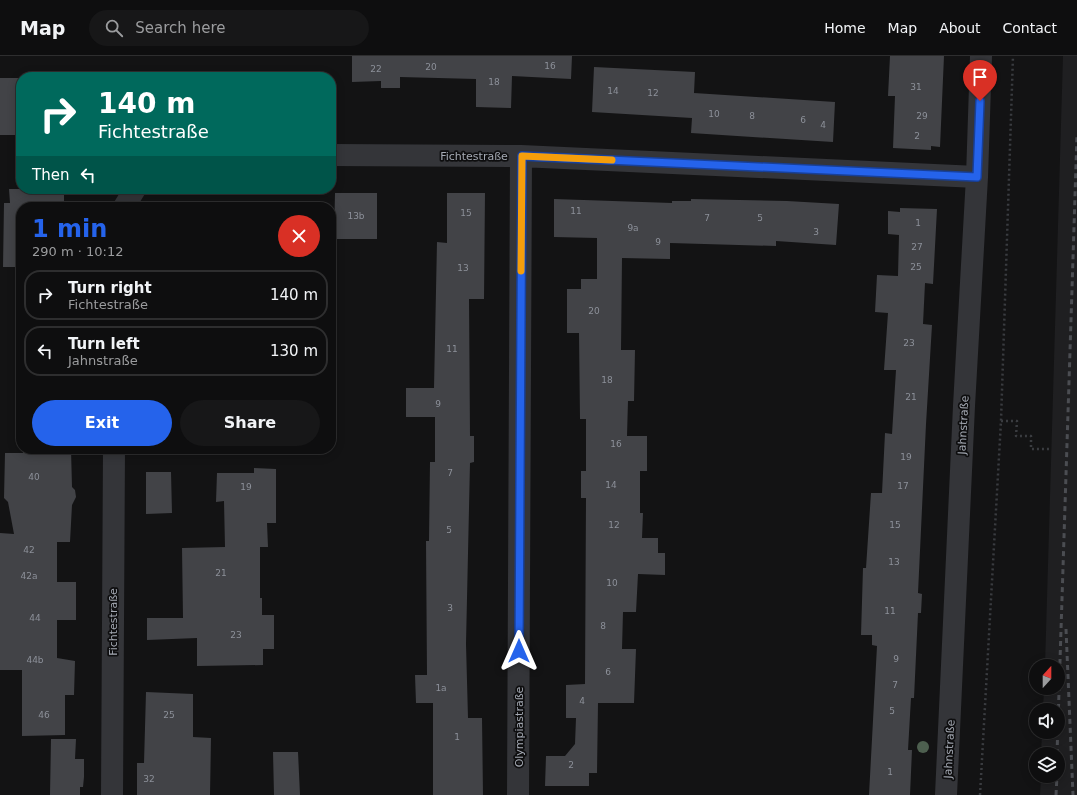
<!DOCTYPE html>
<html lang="en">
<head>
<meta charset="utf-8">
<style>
  body { margin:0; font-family:"DejaVu Sans",sans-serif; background:#171718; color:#f1f3f6; height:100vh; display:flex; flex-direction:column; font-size:15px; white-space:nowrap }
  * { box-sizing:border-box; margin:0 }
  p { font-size:13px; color:#9b9c9e }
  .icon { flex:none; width:22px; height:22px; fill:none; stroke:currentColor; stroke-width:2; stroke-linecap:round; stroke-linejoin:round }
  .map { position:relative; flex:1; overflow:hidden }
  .details { position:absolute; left:16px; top:146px; width:320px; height:252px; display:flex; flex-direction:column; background:#0e0e0f; border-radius:16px; box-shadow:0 2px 10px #0003,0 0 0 1px #2e2e2f }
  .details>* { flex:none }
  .banner { position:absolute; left:16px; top:16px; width:320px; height:122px; border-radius:16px; box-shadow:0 2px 10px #0003,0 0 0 1px #2e2e2f; background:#00695c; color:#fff; overflow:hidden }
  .needle { width:26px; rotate:21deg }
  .controls { position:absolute; left:1029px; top:603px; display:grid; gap:8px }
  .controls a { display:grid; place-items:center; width:36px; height:36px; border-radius:50%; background:#0e0e0f; box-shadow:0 2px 10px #0003,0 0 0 1px #2e2e2f; font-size:20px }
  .pin { position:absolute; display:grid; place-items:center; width:34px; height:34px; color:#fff; margin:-41px -17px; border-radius:50% 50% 50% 0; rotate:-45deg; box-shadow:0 0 4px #0007 }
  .pin .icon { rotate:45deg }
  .me { position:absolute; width:44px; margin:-22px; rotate:0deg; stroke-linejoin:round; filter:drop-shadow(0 0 3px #0008) }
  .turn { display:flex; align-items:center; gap:14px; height:84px; padding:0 16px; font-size:18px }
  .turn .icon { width:52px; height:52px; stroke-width:2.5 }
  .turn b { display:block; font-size:28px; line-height:34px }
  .then { display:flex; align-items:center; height:38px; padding:0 16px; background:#0003; gap:8px; font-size:15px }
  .round { display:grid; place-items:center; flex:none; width:42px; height:42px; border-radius:21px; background:#171718 }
  .overview { display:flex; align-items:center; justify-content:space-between; height:68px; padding:0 16px }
  h1 { font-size:24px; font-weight:800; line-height:30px; color:#2563eb }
  .button { display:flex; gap:8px; margin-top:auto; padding:8px 16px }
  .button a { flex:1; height:46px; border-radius:24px; background:#2563eb; color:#fff; font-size:16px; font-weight:800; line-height:46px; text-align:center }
  .button a+a { background:#171718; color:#f1f3f6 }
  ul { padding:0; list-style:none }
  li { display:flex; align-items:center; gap:12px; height:50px; margin:0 8px 6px; padding:0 8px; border:2px solid #2e2e2f; border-radius:16px }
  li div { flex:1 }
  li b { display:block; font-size:15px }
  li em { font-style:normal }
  header { display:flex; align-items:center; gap:24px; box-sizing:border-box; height:56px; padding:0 20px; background:#0e0e0f; border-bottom:1px solid #2e2e2f }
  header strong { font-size:19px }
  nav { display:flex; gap:22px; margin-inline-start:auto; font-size:14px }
  .search { width:280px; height:36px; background:#171718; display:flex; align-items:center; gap:10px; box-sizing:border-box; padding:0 14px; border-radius:22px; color:#9b9c9e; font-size:15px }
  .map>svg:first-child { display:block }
  .built { fill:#1f1f21 }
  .building { fill:#424347 }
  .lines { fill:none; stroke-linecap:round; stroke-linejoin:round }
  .path { stroke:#3a3c40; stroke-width:2.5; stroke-dasharray:2 3; stroke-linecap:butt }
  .minor { stroke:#343539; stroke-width:22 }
  .rail { stroke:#4b4d52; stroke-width:3; stroke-dasharray:5 4; stroke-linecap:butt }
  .tree { fill:#4d5f4f }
  .route-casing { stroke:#184099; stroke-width:10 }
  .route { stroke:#2563eb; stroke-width:7 }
  .slow { stroke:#f59e0b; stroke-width:7 }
  .labels { text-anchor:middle; stroke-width:3.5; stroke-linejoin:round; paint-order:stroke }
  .number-label { font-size:9px; fill:#8c9099 }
  .street-label { font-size:11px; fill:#a5aab4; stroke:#0e0e0f }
</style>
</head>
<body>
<header>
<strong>Map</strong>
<div class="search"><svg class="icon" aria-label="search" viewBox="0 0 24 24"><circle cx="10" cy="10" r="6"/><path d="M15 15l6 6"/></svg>Search here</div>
<nav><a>Home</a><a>Map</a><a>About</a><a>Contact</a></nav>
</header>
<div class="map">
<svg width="1077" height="739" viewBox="0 0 1077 739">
  <rect width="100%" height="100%" fill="#131314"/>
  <!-- built -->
  <path class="built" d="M 1063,0 L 1077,0 L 1077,739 L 1040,739 L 1041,720 L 1058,720 L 1058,698 L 1041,698 L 1042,676 L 1058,676 L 1058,654 L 1043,654 L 1044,632 L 1058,632 L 1058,610 L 1045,610 Z"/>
  <!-- building -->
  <path class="building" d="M 352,0 L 572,0 L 571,23 L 512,20 L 511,52 L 476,51 L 476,23 L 400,21 L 400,32 L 381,32 L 381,25 L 352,26 Z
    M 890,0 L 944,0 L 940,91 L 931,90 L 931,94 L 893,92 L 895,40 L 888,40 Z
    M 594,11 L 695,16 L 694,37 L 835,46 L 833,86 L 691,77 L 692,62 L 592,56 Z
    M 0,22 L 21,22 L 21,79 L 0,79 Z
    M 9,133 L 64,133 L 64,151 L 21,151 L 21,211 L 3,211 L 4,147 L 10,147 Z
    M 335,137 L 377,137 L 377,183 L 334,183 Z
    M 447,137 L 485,137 L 484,243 L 469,243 L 470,380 L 474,380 L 474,406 L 470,407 L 466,588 L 468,662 L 482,662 L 483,739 L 433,739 L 433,647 L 416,647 L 415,619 L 427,619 L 426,485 L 429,485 L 430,406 L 435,406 L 435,361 L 406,361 L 406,332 L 434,332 L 437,186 L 447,187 Z
    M 554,143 L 672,147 L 672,145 L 691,145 L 691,143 L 787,145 L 839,148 L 836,189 L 776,185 L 776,190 L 670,187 L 670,203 L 622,202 L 621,294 L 635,294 L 634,345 L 628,345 L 627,380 L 647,380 L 647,415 L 640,415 L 640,457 L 643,457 L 642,482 L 658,482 L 658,497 L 665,497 L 665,519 L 638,518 L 636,556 L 623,556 L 622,593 L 636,593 L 634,647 L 598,647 L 597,717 L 589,717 L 589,730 L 545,730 L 546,700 L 565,700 L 575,688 L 576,662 L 566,662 L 566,629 L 585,628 L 586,442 L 581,442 L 581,415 L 586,415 L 586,363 L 580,363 L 579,277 L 567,277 L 567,233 L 581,233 L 581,223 L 597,223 L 597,182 L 554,181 Z
    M 900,152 L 937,153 L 933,228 L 925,227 L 923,268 L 932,269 L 926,368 L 918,537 L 922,538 L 921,557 L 918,557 L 914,642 L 911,642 L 908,694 L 912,694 L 910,739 L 869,739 L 877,590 L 872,589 L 872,579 L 861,579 L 863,512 L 866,512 L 871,437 L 882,437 L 885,377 L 892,378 L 896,314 L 884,314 L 888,257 L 875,256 L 877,219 L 898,220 L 899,179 L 888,178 L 888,155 L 900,156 Z
    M 23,393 L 71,393 L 72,431 L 75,434 L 76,441 L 72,449 L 70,486 L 57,486 L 57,526 L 76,526 L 76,564 L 57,564 L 57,602 L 75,605 L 74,639 L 65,639 L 65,679 L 22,680 L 22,614 L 0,614 L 0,477 L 14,478 L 8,446 L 4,442 L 5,397 L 23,397 Z
    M 254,412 L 276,413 L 276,467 L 267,467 L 268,491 L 260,491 L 260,542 L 262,542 L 262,559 L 274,559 L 274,593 L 263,593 L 263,609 L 197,610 L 197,582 L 147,584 L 147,562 L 183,562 L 182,492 L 225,491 L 224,445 L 216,446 L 217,417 L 254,417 Z
    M 146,416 L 171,416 L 172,457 L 146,458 Z
    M 146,636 L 193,638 L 193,681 L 211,682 L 210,739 L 137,739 L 137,707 L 144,707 Z
    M 51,683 L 76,683 L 75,703 L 84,703 L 84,721 L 83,731 L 80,731 L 80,739 L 50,739 Z
    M 273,696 L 298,696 L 300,739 L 274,739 Z"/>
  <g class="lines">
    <!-- path -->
    <path class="path" d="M 1001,365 L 1017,365 L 1016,380 L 1031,380 L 1031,393 L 1051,393
      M 980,739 L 1001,365 L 1013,0"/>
    <!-- minor -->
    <path class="minor" d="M 331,99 L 521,100 L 977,121
      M 124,151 L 135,133
      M 112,739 L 114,393
      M 518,739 L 521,100
      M 946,739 L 964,350 L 977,121 L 981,0"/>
    <!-- rail -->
    <path class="rail" d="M 1066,573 L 1073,739
      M 1057,698 L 1077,78
      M 1056,739 L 1057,720"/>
  </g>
  <!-- trees -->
  <circle class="tree" cx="923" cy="691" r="6"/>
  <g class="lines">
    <defs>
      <path id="route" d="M 519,595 L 522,100 L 977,121 L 980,45"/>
    </defs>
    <!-- route casing -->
    <use href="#route" class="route-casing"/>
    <!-- route -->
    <use href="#route" class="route"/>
    <!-- slow -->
    <path class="slow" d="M 521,215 L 522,100 L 612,104"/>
  </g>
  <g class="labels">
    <!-- number labels -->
    <g class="number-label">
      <text x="550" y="13">16</text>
      <text x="431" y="14">20</text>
      <text x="376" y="16">22</text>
      <text x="494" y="29">18</text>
      <text x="916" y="34">31</text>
      <text x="613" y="38">14</text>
      <text x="653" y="40">12</text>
      <text x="714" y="61">10</text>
      <text x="752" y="63">8</text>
      <text x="922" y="63">29</text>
      <text x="803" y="67">6</text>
      <text x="823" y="72">4</text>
      <text x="917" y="83">2</text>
      <text x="576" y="158">11</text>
      <text x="466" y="160">15</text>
      <text x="356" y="163">13b</text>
      <text x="707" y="165">7</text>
      <text x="760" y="165">5</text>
      <text x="918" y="170">1</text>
      <text x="633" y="175">9a</text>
      <text x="816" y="179">3</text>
      <text x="658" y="189">9</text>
      <text x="917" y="194">27</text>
      <text x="916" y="214">25</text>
      <text x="463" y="215">13</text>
      <text x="594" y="258">20</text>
      <text x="909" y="290">23</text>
      <text x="452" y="296">11</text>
      <text x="607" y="327">18</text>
      <text x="911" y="344">21</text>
      <text x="438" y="351">9</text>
      <text x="616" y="391">16</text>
      <text x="906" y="404">19</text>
      <text x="450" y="420">7</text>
      <text x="34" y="424">40</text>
      <text x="611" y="432">14</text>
      <text x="903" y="433">17</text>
      <text x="246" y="434">19</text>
      <text x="614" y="472">12</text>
      <text x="895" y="472">15</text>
      <text x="449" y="477">5</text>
      <text x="29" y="497">42</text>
      <text x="894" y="509">13</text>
      <text x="221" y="520">21</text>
      <text x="29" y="523">42a</text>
      <text x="612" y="530">10</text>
      <text x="450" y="555">3</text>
      <text x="890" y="558">11</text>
      <text x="35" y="565">44</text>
      <text x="603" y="573">8</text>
      <text x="236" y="582">23</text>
      <text x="896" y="606">9</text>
      <text x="35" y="607">44b</text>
      <text x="608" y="619">6</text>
      <text x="895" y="632">7</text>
      <text x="441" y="635">1a</text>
      <text x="582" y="648">4</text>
      <text x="892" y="658">5</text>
      <text x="44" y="662">46</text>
      <text x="169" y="662">25</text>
      <text x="457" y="684">1</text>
      <text x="571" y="712">2</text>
      <text x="890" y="719">1</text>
      <text x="149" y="726">32</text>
    </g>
    <!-- street labels -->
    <g class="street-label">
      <text x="474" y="104">Fichtestraße</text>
      <text transform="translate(963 369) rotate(-87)" y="4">Jahnstraße</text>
      <text transform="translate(113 566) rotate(-90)" y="4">Fichtestraße</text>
      <text transform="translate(519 671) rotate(-90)" y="4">Olympiastraße</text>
      <text transform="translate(949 693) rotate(-87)" y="4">Jahnstraße</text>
    </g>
  </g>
</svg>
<div class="controls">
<a><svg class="needle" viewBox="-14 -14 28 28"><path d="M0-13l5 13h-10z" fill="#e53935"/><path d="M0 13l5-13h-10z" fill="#9b9c9e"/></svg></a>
<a><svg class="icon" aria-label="sound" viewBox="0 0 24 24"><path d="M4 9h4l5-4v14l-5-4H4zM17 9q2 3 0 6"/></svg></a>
<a><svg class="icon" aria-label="layers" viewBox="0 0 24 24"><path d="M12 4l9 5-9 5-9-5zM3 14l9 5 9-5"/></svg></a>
</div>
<div class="pin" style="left:980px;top:45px;background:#d93025"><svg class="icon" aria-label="arrive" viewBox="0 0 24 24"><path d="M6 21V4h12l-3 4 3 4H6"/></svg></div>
<svg class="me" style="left:519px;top:595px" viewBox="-20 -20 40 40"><path d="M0-17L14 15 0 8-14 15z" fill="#2563eb" stroke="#fff" stroke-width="4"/></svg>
<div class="banner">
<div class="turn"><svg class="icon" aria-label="right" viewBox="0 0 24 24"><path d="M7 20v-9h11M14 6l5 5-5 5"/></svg><div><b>140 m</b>Fichtestraße</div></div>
<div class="then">Then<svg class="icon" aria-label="left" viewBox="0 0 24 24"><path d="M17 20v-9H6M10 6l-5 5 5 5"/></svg></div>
</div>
<section class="details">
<div class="overview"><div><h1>1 min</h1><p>290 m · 10:12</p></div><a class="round" style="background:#d93025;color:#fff"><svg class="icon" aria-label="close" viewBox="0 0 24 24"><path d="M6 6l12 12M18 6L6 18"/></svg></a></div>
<ul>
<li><svg class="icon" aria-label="right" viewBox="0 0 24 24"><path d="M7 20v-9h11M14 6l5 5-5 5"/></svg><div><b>Turn right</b><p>Fichtestraße</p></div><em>140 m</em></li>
<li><svg class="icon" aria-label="left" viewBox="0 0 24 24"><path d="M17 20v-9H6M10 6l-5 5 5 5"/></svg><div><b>Turn left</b><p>Jahnstraße</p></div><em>130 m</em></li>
</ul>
<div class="button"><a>Exit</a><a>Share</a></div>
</section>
</div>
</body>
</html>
